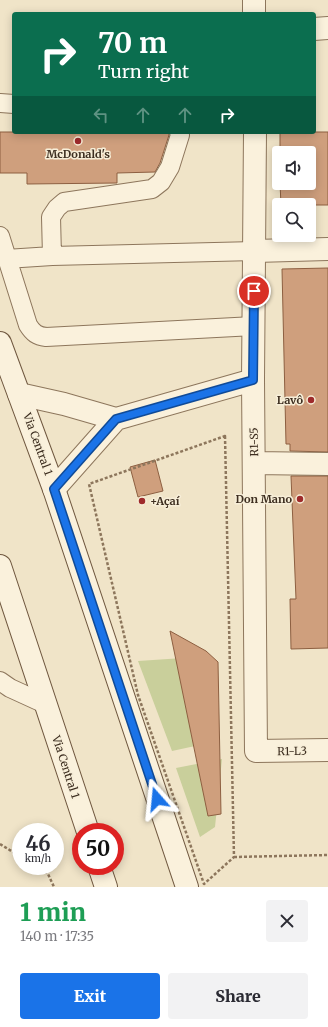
<!DOCTYPE html>
<html lang="en">
<head>
<meta charset="utf-8">
<style>
  body { margin:0; font-family:Merriweather,serif; background:#f2f2f3; color:#2b2b33; height:100vh; display:flex; flex-direction:column; font-size:15px; white-space:nowrap }
  * { box-sizing:border-box; margin:0 }
  p { font-size:13px; color:#7c7c81 }
  .icon { flex:none; width:22px; height:22px; fill:none; stroke:currentColor; stroke-width:2; stroke-linecap:round; stroke-linejoin:round }
  .map { position:relative; height:887px; overflow:hidden }
  .sheet { display:flex; flex-direction:column; background:#fff; flex:1 }
  .sheet>* { flex:none }
  .hud { position:absolute; left:12px; top:12px; width:304px; height:122px; border-radius:4px; box-shadow:0 2px 10px #0003; background:#0b6e4f; color:#fff; overflow:hidden }
  .controls { position:absolute; left:272px; top:146px; display:grid; gap:8px }
  .controls a { display:grid; place-items:center; width:44px; height:44px; border-radius:4px; background:#fff; box-shadow:0 2px 10px #0003; font-size:20px }
  .speed { position:absolute; left:12px; top:823px; display:flex; gap:8px; font-size:20px; font-weight:700; text-align:center }
  .speed>* { display:grid; place-content:center; width:52px; height:52px; border-radius:50%; background:#fff; box-shadow:0 2px 10px #0003; line-height:1 }
  .speed small { font-size:10px; font-weight:400 }
  .speed .limit { border:6px solid #d22; background:#fff; color:#111 }
  .pin { position:absolute; display:grid; place-items:center; width:34px; height:34px; color:#fff; margin:-17px; border:2px solid #fff; border-radius:50%; box-shadow:0 1px 4px #0007 }
  .me { position:absolute; width:44px; margin:-22px; rotate:342deg; stroke-linejoin:round; filter:drop-shadow(0 0 3px #0008) }
  .turn { display:flex; align-items:center; gap:14px; height:84px; padding:0 20px; font-size:18px }
  .turn .icon { width:52px; height:52px; stroke-width:2.5 }
  .turn b { display:block; font-size:28px; line-height:34px }
  .lanes { display:flex; align-items:center; height:38px; padding:0 20px; background:#0003; justify-content:center; gap:20px; direction:ltr }
  .lanes .off { opacity:.35 }
  .round { display:grid; place-items:center; flex:none; width:42px; height:42px; border-radius:4px; background:#f2f2f3 }
  .head { display:flex; align-items:center; justify-content:space-between; height:68px; padding:0 20px }
  h1 { font-size:24px; font-weight:800; line-height:30px; color:#1e9e55 }
  .primary-button { display:flex; gap:8px; margin-top:auto; padding:8px 20px }
  .primary-button a { flex:1; height:46px; border-radius:4px; background:#1a73e8; color:#fff; font-size:16px; font-weight:800; line-height:46px; text-align:center }
  .primary-button a+a { background:#f2f2f3; color:#2b2b33 }
  .map>svg:first-child { display:block }
  .green { fill:#c9cf9b }
  .building { fill:#cf9f7d; stroke:#8d5f41 }
  .lines { fill:none; stroke-linecap:round; stroke-linejoin:round }
  .lane-casing { stroke:#8d765c; stroke-width:20 }
  .street-casing { stroke:#8d765c; stroke-width:24 }
  .secondary-casing { stroke:#6f573f; stroke-width:24 }
  .path { stroke:#8d765c; stroke-width:2.5; stroke-dasharray:3 2; stroke-linecap:butt }
  .lane { stroke:#faf1dc; stroke-width:18 }
  .street { stroke:#faf1dc; stroke-width:22 }
  .secondary { stroke:#faf1dc; stroke-width:22 }
  .route-casing { stroke:#114b97; stroke-width:10 }
  .route { stroke:#1a73e8; stroke-width:7 }
  .poi-dot { fill:#9e2a2b; stroke:#f7eed8; stroke-width:1.5 }
  .labels { text-anchor:middle; stroke-width:3; stroke-linejoin:round; paint-order:stroke }
  .poi-label { font-size:11px; font-weight:bold; fill:#3d2e20; stroke:#f7eed8; text-anchor:end }
  .street-label { font-size:11px; fill:#3d2e20; stroke:#f7eed8 }
</style>
</head>
<body>
<div class="map">
<svg width="328" height="887" viewBox="0 0 328 887">
  <rect width="100%" height="100%" fill="#f0e4c8"/>
  <!-- green -->
  <path class="green" d="M 198,657 L 209,743 L 172,751 L 138,661 Z
    M 222,759 L 215,827 L 200,837 L 176,768 Z"/>
  <!-- building -->
  <path class="building" d="M 0,132 L 169,132 L 169,135 L 160,163 L 155,172 L 117,173 L 117,183 L 27,184 L 27,173 L 0,173 Z
    M 280,132 L 328,132 L 328,205 L 281,205 L 280,183 L 309,183 L 309,153 L 280,153 Z
    M 328,268 L 328,452 L 290,451 L 290,444 L 286,444 L 282,269 Z
    M 155,460 L 163,491 L 138,497 L 130,467 Z
    M 291,476 L 328,476 L 328,648 L 291,649 L 290,599 L 296,599 Z
    M 170,631 L 206,651 L 218,662 L 221,814 L 208,816 Z"/>
  <g class="lines">
    <defs>
      <path id="lane" d="M 0,103 L 14,104
        M 0,236 L 28,325 C 33,333 37,336 46,337 L 254,326
        M 52,256 L 51,217 L 57,208 L 64,202 L 152,189 L 161,182 L 170,167 L 180,135 L 179,132
        M 6,259 L 52,256 L 255,251
        M 0,681 L 10,688 L 45,704"/>
      <path id="street" d="M 254,14 L 254,0
        M 314,29 L 328,28
        M 255,132 L 253,380 L 256,751 L 328,750
        M 255,251 L 328,249
        M 19,394 L 64,404 L 116,419 L 253,380
        M 254,463 L 328,464
        M 54,489 L 116,419"/>
      <path id="secondary" d="M 0,343 L 54,489 L 187,887
        M 0,566 L 88,832
        M 99,866 L 106,887"/>
    </defs>
    <!-- lane casing -->
    <use href="#lane" class="lane-casing"/>
    <!-- street casing -->
    <use href="#street" class="street-casing"/>
    <!-- secondary casing -->
    <use href="#secondary" class="secondary-casing"/>
    <!-- path -->
    <path class="path" d="M 225,436 L 234,857 L 204,884 L 138,695 L 89,484 Z
      M 0,844 L 21,857
      M 234,857 L 328,855
      M 36,866 L 48,874 L 54,887"/>
    <!-- lane -->
    <use href="#lane" class="lane"/>
    <!-- street -->
    <use href="#street" class="street"/>
    <!-- secondary -->
    <use href="#secondary" class="secondary"/>
  </g>
  <g class="lines">
    <defs>
      <path id="route" d="M 157,799 L 54,489 L 116,419 L 253,380 L 254,291"/>
    </defs>
    <!-- route casing -->
    <use href="#route" class="route-casing"/>
    <!-- route -->
    <use href="#route" class="route"/>
  </g>
  <!-- markers -->
  <g class="poi-dot">
    <circle cx="78" cy="141" r="4"/>
    <circle cx="311" cy="400" r="4"/>
    <circle cx="300" cy="499" r="4"/>
    <circle cx="142" cy="501" r="4"/>
  </g>
  <g class="labels">
    <!-- poi labels -->
    <g class="poi-label">
      <text x="78" y="158" text-anchor="middle">McDonald's</text>
      <text x="303" y="404">Lavô</text>
      <text x="292" y="503">Don Mano</text>
      <text x="150" y="505" text-anchor="start">+Açaí</text>
    </g>
    <!-- street labels -->
    <g class="street-label">
      <text transform="translate(254 442) rotate(-91)" y="4">R1-S5</text>
      <text transform="translate(38 444) rotate(70)" y="4">Via Central 1</text>
      <text transform="translate(292 751) rotate(-1)" y="4">R1-L3</text>
      <text transform="translate(66 767) rotate(72)" y="4">Via Central 1</text>
    </g>
  </g>
</svg>
<div class="controls">
<a><svg class="icon" aria-label="sound" viewBox="0 0 24 24"><path d="M4 9h4l5-4v14l-5-4H4zM17 9q2 3 0 6"/></svg></a>
<a><svg class="icon" aria-label="search" viewBox="0 0 24 24"><circle cx="10" cy="10" r="6"/><path d="M15 15l6 6"/></svg></a>
</div>
<div class="speed"><div>46<small>km/h</small></div><div class="limit">50</div></div>
<div class="pin" style="left:254px;top:291px;background:#d93025"><svg class="icon" aria-label="arrive" viewBox="0 0 24 24"><path d="M6 21V4h12l-3 4 3 4H6"/></svg></div>
<svg class="me" style="left:157px;top:799px" viewBox="-20 -20 40 40"><path d="M0-17L14 15 0 8-14 15z" fill="#1a73e8" stroke="#fff" stroke-width="4"/></svg>
<div class="hud">
<div class="turn"><svg class="icon" aria-label="right" viewBox="0 0 24 24"><path d="M7 20v-9h11M14 6l5 5-5 5"/></svg><div><b>70 m</b>Turn right</div></div>
<div class="lanes"><svg class="icon off" aria-label="left" viewBox="0 0 24 24"><path d="M17 20v-9H6M10 6l-5 5 5 5"/></svg><svg class="icon off" aria-label="ahead" viewBox="0 0 24 24"><path d="M12 20V5M6 11l6-6 6 6"/></svg><svg class="icon off" aria-label="ahead" viewBox="0 0 24 24"><path d="M12 20V5M6 11l6-6 6 6"/></svg><svg class="icon" aria-label="right" viewBox="0 0 24 24"><path d="M7 20v-9h11M14 6l5 5-5 5"/></svg></div>
</div>
</div>
<section class="sheet">
<div class="head"><div><h1>1 min</h1><p>140 m · 17:35</p></div><a class="round"><svg class="icon" aria-label="close" viewBox="0 0 24 24"><path d="M6 6l12 12M18 6L6 18"/></svg></a></div>
<div class="primary-button"><a>Exit</a><a>Share</a></div>
</section>
</body>
</html>
